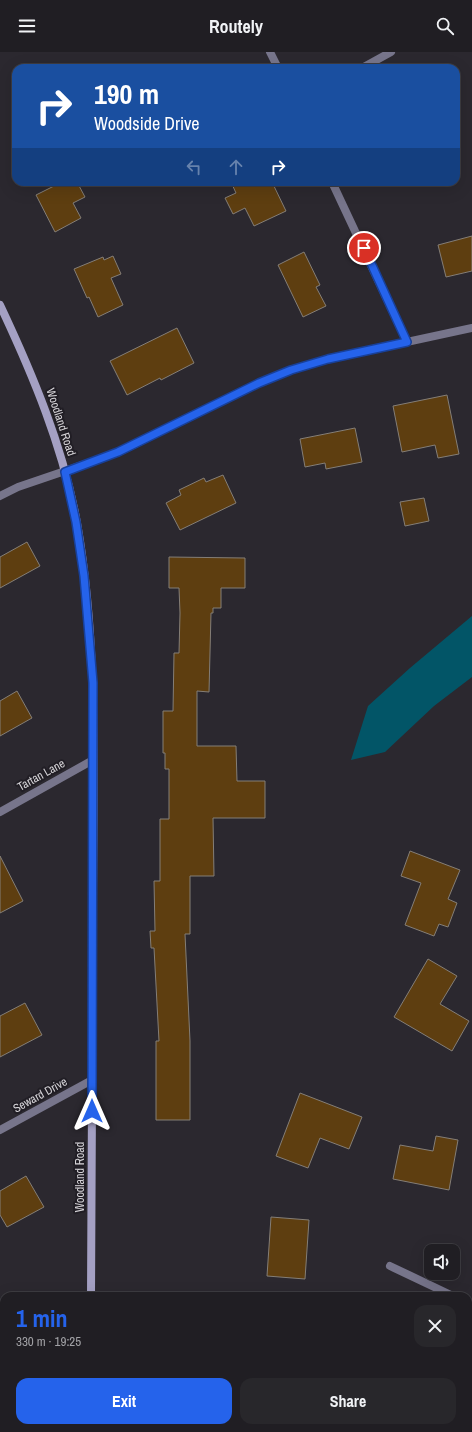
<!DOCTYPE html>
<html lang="en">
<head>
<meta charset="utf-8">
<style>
  body { margin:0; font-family:"Archivo Narrow",sans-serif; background:#28272b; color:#f1f3f6; height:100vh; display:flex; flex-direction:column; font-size:15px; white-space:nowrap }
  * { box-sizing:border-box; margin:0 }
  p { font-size:13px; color:#a2a2a6 }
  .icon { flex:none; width:22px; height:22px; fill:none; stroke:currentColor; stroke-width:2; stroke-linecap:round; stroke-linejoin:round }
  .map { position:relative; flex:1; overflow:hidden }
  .drawer { position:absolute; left:0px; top:1240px; width:472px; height:140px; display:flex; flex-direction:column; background:#201e23; border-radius:12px 12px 0 0; box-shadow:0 4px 16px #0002,0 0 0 1px #3d3c41 }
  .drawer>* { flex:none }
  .banner { position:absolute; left:12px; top:12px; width:448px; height:122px; border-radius:12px; box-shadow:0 4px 16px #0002,0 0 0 1px #3d3c41; background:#1a4fa0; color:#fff; overflow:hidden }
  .tools { position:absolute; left:424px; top:1192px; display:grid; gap:8px }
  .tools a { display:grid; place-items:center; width:36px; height:36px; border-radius:8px; background:#201e23; box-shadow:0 4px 16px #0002,0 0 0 1px #3d3c41; font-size:20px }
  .pin { position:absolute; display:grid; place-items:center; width:34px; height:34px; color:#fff; margin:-17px; border:2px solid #fff; border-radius:50%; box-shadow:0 1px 4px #0007 }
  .me { position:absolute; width:44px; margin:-22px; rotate:0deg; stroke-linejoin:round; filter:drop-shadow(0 0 3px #0008) }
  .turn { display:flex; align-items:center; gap:14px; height:84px; padding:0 16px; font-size:18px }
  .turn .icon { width:52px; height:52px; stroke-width:2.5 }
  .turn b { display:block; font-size:28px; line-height:34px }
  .lanes { display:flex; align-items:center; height:38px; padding:0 16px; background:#0003; justify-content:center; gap:20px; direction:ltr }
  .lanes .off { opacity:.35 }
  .round { display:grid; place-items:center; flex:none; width:42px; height:42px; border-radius:12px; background:#28272b }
  .summary { display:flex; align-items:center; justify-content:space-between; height:68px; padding:0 16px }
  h1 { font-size:24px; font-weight:700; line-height:30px; color:#2563eb }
  .button { display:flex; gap:8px; margin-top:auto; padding:8px 16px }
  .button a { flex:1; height:46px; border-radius:12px; background:#2563eb; color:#fff; font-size:16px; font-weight:700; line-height:46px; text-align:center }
  .button a+a { background:#28272b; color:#f1f3f6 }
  header { display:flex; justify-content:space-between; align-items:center; height:52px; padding:0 16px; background:#201e23; font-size:18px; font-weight:700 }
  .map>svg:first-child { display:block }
  .water { fill:#025567 }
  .building { fill:#5e3e10; stroke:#847e77 }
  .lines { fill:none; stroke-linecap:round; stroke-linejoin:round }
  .minor { stroke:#77758b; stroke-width:8 }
  .secondary { stroke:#a4a0c3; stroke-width:8 }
  .route-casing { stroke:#184099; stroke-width:10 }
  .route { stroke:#2563eb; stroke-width:7 }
  .labels { text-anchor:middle; stroke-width:4; stroke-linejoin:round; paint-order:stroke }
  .street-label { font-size:12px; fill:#d5d3d7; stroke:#211e25 }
</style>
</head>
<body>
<header><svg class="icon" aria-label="menu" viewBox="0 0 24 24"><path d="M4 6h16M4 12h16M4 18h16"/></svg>Routely<svg class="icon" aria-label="search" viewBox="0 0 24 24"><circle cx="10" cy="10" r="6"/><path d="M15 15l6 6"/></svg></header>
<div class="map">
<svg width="472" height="1380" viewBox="0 0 472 1380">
  <rect width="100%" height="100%" fill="#2b282f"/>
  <!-- water -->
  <path class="water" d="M 472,564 L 472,625 L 434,654 L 385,700 L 351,708 L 368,654 L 410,616 Z"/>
  <!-- building -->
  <path class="building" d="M 62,130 L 77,130 L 85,145 L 73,151 L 81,166 L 55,180 L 36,143 Z
    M 231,130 L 272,130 L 286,159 L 254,174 L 245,156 L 233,162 L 225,146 L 236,141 Z
    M 472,184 L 472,219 L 446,225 L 438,193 Z
    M 304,200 L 320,233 L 316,235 L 326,254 L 303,265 L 278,213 Z
    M 113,204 L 121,222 L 111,226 L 123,253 L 98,265 L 89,245 L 87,246 L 74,217 L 103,205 L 104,208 Z
    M 177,276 L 194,311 L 161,328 L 160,326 L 127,343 L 110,309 Z
    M 447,343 L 459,402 L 438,406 L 435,393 L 402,400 L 393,354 Z
    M 355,376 L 362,410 L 326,417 L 325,411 L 305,415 L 300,387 Z
    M 223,423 L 236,451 L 180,478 L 166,451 L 181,443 L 179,438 L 204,426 L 206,430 Z
    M 424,446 L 429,469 L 405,474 L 400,450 Z
    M 27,490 L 40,514 L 0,536 L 0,505 Z
    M 169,505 L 245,506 L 245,536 L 221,536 L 221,556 L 213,556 L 213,561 L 211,561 L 209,640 L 197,639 L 197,694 L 236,694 L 237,729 L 265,729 L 265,766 L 213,766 L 214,824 L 190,824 L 190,882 L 185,882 L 190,989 L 190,1068 L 156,1068 L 156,989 L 159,989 L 154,896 L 151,896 L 150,879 L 155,879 L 154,829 L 160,829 L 160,767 L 169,767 L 169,717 L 165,717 L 165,701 L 163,701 L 163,659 L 173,659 L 174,601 L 179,601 L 180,561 L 179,536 L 169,536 Z
    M 17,639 L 32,666 L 0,684 L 0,649 Z
    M 410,799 L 460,818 L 448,847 L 457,851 L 448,875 L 439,872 L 434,884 L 405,873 L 421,831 L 401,824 Z
    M 0,804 L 23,849 L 0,861 Z
    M 428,907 L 457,924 L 440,952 L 469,969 L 452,999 L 394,965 Z
    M 25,951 L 42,983 L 0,1005 L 0,964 Z
    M 300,1041 L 362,1065 L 349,1097 L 320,1086 L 308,1116 L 276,1104 Z
    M 436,1084 L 458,1088 L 449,1138 L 393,1127 L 400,1093 L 433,1099 Z
    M 26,1124 L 44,1155 L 7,1175 L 0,1163 L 0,1139 Z
    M 271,1165 L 309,1168 L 305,1227 L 267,1224 Z"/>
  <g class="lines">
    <!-- minor -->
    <path class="minor" d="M 270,0 L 278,16
      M 362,16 L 391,0
      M 332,130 L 407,290
      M 0,444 L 18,435 L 65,419 L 119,400 L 259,331 L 291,318 L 328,307 L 472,276
      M 0,760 L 93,708
      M 0,1078 L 92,1028
      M 390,1214 L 453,1244
      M 468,1251 L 472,1253
      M 27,1380 L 34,1376"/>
    <!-- secondary -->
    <path class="secondary" d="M 0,253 C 33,323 63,395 77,471 C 99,596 93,724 93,850 C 92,981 92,1113 91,1244
      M 91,1376 L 91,1380"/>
  </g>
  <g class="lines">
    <defs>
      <path id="route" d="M 92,1059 L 93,631 L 84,524 L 76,470 L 65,420 L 118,400 L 259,331 L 291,318 L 328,307 L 407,290 L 364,196"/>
    </defs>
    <!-- route casing -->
    <use href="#route" class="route-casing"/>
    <!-- route -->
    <use href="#route" class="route"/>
  </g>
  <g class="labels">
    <!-- street labels -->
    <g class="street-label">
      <text transform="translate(61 370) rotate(72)" y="4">Woodland Road</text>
      <text transform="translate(41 723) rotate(-29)" y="4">Tartan Lane</text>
      <text transform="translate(40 1043) rotate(-29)" y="4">Seward Drive</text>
      <text transform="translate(80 1125) rotate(-90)" y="4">Woodland Road</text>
    </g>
  </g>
</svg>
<div class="tools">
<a><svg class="icon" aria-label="sound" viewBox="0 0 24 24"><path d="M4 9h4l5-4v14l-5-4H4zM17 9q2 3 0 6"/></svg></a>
</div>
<div class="pin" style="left:364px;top:196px;background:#d93025"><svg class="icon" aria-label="arrive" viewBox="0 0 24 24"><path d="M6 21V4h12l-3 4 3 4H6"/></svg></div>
<svg class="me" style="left:92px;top:1059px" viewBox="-20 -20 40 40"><path d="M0-17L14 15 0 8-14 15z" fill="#2563eb" stroke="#fff" stroke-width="4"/></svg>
<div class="banner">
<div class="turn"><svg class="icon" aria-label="right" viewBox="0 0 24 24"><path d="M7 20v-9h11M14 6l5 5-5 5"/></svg><div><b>190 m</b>Woodside Drive</div></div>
<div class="lanes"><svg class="icon off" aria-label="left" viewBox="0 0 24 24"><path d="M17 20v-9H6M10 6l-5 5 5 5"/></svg><svg class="icon off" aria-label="ahead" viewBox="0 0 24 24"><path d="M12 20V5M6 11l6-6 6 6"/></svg><svg class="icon" aria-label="right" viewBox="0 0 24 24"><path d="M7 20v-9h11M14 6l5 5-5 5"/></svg></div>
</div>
<section class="drawer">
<div class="summary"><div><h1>1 min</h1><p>330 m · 19:25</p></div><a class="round"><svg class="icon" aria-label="close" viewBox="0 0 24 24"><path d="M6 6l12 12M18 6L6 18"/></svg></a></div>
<div class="button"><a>Exit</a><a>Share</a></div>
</section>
</div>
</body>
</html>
